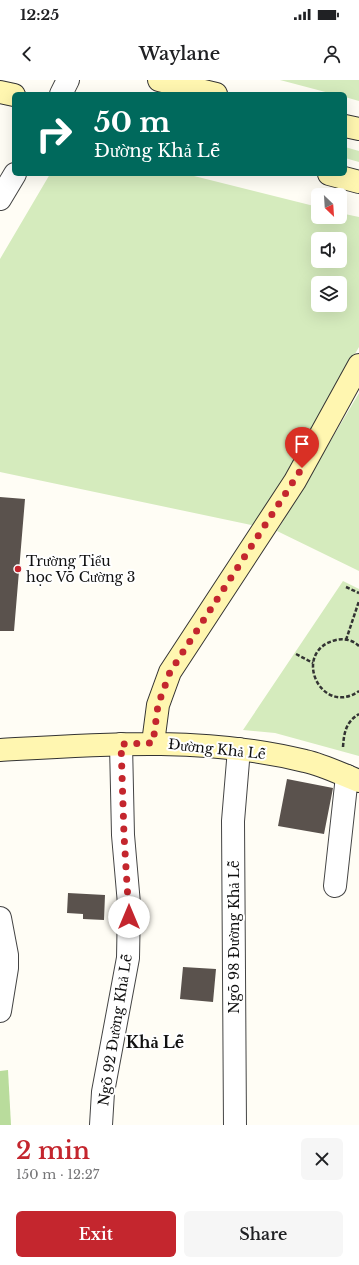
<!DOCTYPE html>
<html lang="en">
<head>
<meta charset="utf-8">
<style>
  body { margin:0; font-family:"Libre Baskerville",serif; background:#f6f6f6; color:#202124; height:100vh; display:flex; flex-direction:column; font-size:15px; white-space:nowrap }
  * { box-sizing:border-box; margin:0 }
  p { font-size:13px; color:#757577 }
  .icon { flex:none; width:22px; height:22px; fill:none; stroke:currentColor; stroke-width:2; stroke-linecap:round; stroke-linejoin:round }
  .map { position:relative; height:1045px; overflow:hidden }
  .side { display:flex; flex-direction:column; background:#fff; flex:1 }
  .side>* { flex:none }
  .banner { position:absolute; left:12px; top:12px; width:335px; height:84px; border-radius:6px; box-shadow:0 4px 16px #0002; background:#00695c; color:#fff; overflow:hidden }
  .needle { width:26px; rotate:155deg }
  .buttons { position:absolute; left:311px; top:108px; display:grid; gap:8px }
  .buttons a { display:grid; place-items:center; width:36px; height:36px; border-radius:6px; background:#fff; box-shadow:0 4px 16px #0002; font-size:20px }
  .pin { position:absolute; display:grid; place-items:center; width:34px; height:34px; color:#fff; margin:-41px -17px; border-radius:50% 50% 50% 0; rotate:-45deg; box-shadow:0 0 4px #0007 }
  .pin .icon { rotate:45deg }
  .me { position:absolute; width:44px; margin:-22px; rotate:0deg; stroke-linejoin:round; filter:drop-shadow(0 0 3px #0008) }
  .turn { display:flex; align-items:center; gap:14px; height:84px; padding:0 16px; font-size:18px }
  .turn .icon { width:52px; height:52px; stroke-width:2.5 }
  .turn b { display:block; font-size:28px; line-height:34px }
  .round { display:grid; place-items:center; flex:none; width:42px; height:42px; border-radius:6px; background:#f6f6f6 }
  .headline { display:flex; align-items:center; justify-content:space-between; height:68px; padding:0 16px }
  h1 { font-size:24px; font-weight:600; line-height:30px; color:#c4262e }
  .cta { display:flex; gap:8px; margin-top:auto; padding:8px 16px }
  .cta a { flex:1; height:46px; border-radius:6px; background:#c4262e; color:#fff; font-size:16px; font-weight:600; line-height:46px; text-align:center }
  .cta a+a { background:#f6f6f6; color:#202124 }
  .status { display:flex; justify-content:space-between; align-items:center; height:28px; padding:0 20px; background:#fff; direction:ltr }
  .status svg { height:11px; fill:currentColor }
  header { display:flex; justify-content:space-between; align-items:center; height:52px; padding:0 16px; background:#fff; font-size:18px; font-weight:600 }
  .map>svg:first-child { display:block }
  .green { fill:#d5ebbd; fill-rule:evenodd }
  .forest { fill:#b9dc9c }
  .building { fill:#5a524d }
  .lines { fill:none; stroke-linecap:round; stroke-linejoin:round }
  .street-casing { stroke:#444; stroke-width:24 }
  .secondary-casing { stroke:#333; stroke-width:24 }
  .path { stroke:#333; stroke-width:2.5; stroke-dasharray:4 2; stroke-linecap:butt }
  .street { stroke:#fff; stroke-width:22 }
  .secondary { stroke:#fff6b0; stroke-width:22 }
  .route { stroke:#c4262e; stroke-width:7; stroke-dasharray:0 12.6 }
  .poi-dot { fill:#c4262e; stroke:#fff; stroke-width:1.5 }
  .labels { text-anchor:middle; stroke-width:4; stroke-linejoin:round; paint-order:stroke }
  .poi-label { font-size:14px; fill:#111; stroke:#fff; text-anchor:start }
  .street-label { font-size:14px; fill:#111; stroke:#fff }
  .quarter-label { font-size:16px; font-weight:bold; fill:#111; stroke:#fff }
</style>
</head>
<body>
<div class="status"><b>12:25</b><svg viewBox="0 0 49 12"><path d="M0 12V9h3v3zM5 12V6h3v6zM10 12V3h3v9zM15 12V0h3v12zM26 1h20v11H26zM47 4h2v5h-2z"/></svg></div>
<header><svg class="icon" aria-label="back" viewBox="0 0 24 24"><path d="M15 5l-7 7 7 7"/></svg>Waylane<svg class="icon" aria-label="person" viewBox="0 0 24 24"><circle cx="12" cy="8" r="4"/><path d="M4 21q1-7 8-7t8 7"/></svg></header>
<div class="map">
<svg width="359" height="1045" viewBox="0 0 359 1045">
  <rect width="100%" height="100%" fill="#fffdf5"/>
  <!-- green -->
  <path class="green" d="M 280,0 L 359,0 L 359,21 L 345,17 L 345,14 L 333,14 Z
    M 345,67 L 359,71 L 359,82 L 345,78 Z
    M 50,94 L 186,94 L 318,127 L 318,137 L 340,137 L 340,133 L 359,137 L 359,267 L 256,446 L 0,392 L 0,179 ZM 318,159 L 340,159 L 340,181 L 318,181 ZM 318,203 L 340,203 L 340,225 L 318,225 Z
    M 359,313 L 359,491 L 277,451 Z
    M 343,501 L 359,509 L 359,676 L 275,653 L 243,650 Z"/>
  <!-- forest -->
  <path class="forest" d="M 8,990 L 11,1045 L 0,1045 L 0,991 Z"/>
  <!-- building -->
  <path class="building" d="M 0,417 L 25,419 L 14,551 L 0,551 Z
    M 287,699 L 333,708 L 324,754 L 278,746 Z
    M 68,813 L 105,815 L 104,840 L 83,839 L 83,834 L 67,833 Z
    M 183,887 L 216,889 L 213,922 L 180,919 Z"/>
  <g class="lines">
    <defs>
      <path id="street" d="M 61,14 L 68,0
        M 0,119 L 15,94
        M 335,806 L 347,696
        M 0,838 L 7,875 L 7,888 L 0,931
        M 101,1045 L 103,1012 L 128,878 L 129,824 L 123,755 L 121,664
        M 235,1045 L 233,741 L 239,669"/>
      <path id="secondary" d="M 159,0 L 216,14
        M 0,12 L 14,15
        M 345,46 L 359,49
        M 329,94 L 359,102
        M 153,663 L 158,625 L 170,592 L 295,401 L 359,285
        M 0,670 C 101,664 205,656 305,681 C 323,685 341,694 359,701"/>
    </defs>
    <!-- street casing -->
    <use href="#street" class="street-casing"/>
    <!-- secondary casing -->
    <use href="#secondary" class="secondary-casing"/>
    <!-- path -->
    <path class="path" d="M 346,507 L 359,513
      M 346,560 L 359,521
      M 359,566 C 353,560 344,558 336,560 C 290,571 321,638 359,611
      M 296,574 L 313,583
      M 343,667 C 344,652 346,642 359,634"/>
    <!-- street -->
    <use href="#street" class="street"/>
    <!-- secondary -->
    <use href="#secondary" class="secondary"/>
  </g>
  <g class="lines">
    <!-- route -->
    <path class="route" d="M 129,837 L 124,755 L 121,664 L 153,663 L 158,625 L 170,592 L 302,388"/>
  </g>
  <!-- markers -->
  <circle class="poi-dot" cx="18" cy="489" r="4"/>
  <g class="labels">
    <!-- poi labels -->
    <g class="poi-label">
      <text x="26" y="486">Trường Tiểu<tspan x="26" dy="16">học Võ Cường 3</tspan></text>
    </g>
    <!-- street labels -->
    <g class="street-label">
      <text transform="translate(217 669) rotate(6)" y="5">Đường Khả Lễ</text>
      <text transform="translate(234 857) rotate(-90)" y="5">Ngõ 98 Đường Khả Lễ</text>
      <text transform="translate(115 950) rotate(-81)" y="5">Ngõ 92 Đường Khả Lễ</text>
    </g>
    <!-- quarter labels -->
    <g class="quarter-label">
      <text x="155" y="968">Khả Lễ</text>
    </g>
  </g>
</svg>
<div class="buttons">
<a><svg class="needle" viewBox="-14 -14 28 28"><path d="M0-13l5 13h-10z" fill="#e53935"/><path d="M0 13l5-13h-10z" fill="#757577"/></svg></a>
<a><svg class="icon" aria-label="sound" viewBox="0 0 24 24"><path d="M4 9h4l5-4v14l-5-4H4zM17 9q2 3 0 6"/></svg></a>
<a><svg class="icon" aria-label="layers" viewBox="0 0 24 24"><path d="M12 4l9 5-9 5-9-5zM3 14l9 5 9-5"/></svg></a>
</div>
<div class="pin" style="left:302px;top:388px;background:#d93025"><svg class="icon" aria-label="arrive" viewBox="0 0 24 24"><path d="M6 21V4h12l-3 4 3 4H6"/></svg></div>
<svg class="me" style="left:129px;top:837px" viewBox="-20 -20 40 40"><circle r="19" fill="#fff"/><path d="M0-13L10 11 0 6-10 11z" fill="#c4262e"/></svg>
<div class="banner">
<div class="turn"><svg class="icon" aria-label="right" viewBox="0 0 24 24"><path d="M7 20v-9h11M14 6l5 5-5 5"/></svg><div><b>50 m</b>Đường Khả Lễ</div></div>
</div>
</div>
<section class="side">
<div class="headline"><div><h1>2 min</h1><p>150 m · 12:27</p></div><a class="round"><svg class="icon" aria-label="close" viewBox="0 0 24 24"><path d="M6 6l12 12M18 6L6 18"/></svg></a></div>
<div class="cta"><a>Exit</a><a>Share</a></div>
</section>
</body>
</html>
